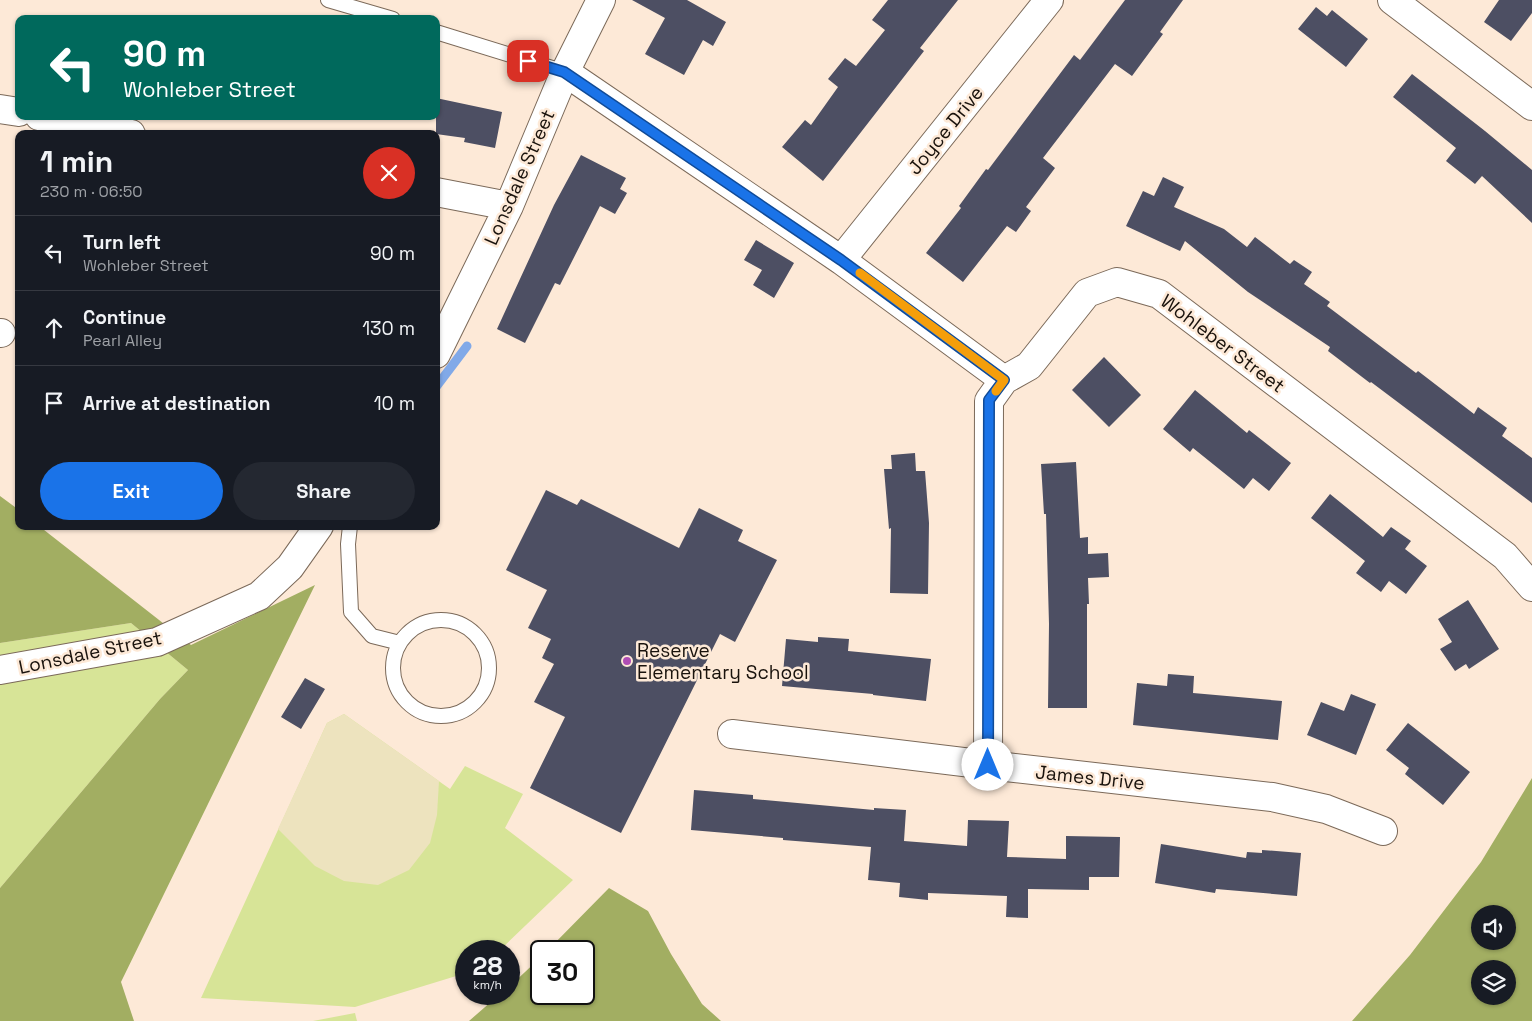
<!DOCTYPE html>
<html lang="en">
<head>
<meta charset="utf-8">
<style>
  body { margin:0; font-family:"Space Grotesk",sans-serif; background:#242831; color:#f1f3f6; height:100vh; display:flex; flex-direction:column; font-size:19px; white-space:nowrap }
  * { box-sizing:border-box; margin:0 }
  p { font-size:16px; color:#9ea1a6 }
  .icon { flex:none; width:28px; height:28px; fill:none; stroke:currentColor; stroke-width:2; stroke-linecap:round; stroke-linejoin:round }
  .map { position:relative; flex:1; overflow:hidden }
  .panel { position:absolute; left:15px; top:130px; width:425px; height:400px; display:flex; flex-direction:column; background:#171b24; border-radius:10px; box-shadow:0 1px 4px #0004 }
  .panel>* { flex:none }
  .top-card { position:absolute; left:15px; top:15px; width:425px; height:105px; border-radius:10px; box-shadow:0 1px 4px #0004; background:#00695c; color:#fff; overflow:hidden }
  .buttons { position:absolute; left:1471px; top:905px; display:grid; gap:10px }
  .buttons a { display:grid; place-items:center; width:45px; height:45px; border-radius:50%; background:#171b24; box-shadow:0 1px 4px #0004; font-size:25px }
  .speed { position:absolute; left:455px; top:940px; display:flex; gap:10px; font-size:25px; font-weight:700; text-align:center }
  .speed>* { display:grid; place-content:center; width:65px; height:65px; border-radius:50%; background:#171b24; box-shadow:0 1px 4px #0004; line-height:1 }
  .speed small { font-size:12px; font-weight:400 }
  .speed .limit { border:2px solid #111; border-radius:8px; background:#fff; color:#111 }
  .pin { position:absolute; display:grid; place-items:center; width:42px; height:42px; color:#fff; margin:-21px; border-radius:10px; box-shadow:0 2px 8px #0006 }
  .me { position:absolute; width:55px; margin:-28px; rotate:0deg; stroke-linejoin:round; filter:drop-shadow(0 0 4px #0008) }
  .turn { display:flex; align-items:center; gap:18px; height:105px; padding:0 25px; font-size:22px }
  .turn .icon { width:65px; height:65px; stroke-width:2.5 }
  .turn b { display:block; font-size:35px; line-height:42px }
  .round { display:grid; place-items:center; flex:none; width:52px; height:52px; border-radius:26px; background:#242831 }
  .headline { display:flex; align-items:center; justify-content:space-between; height:85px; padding:0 25px }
  h1 { font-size:30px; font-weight:700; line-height:38px }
  .cta { display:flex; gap:10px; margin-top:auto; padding:10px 25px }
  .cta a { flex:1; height:58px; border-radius:30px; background:#1a73e8; color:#fff; font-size:20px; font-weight:700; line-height:58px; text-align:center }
  .cta a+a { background:#242831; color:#f1f3f6 }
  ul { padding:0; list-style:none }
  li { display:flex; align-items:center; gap:15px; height:75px; padding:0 25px; border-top:1px solid #363941 }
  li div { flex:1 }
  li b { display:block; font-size:19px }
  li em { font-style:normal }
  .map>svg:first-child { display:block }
  .green { fill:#d7e497 }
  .forest { fill:#a2ae62; fill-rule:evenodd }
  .sand { fill:#ede3be }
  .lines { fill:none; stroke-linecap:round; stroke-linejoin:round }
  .stream { stroke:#81a9e8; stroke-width:9 }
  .building { fill:#4d4f63 }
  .lane-casing { stroke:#7b6959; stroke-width:16 }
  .street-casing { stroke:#7b6959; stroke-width:30 }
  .lane { stroke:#fff; stroke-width:14 }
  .street { stroke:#fff; stroke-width:28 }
  .route-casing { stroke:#114b97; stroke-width:12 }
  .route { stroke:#1a73e8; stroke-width:9 }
  .slow { stroke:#f59e0b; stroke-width:9 }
  .poi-dot { fill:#af4db5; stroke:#fde9d7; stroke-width:2 }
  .labels { text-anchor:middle; stroke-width:5; stroke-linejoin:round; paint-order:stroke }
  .street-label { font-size:19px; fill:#19120c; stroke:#fde9d7 }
  .poi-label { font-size:19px; fill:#19120c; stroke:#fde9d7; text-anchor:start }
</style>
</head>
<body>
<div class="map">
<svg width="1532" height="1021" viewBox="0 0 1532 1021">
  <rect width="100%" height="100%" fill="#fde9d7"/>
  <!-- green -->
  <path class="green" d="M 131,623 L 188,670 L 160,699 L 0,888 L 0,643 Z
    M 344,714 L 450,789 L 465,766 L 523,794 L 505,828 L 573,880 L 499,951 L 466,951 L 466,973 L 355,1007 L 201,998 L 327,723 Z
    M 355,1013 L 357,1021 L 313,1021 Z"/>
  <!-- forest -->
  <path class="forest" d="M 0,496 L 19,510 L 19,526 L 39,526 L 191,645 L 315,585 L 121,982 L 134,1021 L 0,1021 L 0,888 L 160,699 L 188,670 L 131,623 L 0,643 Z
    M 1532,778 L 1532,1021 L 1352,1021 L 1410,955 L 1481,862 ZM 1480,914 L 1508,914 L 1508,941 L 1480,941 ZM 1480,969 L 1508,969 L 1508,996 L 1480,996 Z
    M 609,888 L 648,911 L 671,954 L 702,1004 L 721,1021 L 469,1021 L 500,994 L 509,994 L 509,987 L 541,957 L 541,994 L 584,994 L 584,951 L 547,951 Z"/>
  <!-- sand -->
  <path class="sand" d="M 344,714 L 439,781 L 437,815 L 430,843 L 409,870 L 378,885 L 344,881 L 315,866 L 278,829 L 327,723 Z"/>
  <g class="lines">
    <!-- stream -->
    <path class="stream" d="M 436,387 L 467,346"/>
  </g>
  <!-- building -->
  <path class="building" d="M 632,0 L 687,0 L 726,22 L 713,46 L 703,40 L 684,75 L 645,54 L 665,18 Z
    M 888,0 L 958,0 L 920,48 L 924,51 L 823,181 L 782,147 L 805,120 L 811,125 L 838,87 L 828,79 L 845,58 L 856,66 L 885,30 L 872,20 Z
    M 1125,0 L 1183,0 L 1160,32 L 1163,34 L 1132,76 L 1115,64 L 1043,158 L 1055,168 L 1026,207 L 1031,211 L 1016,232 L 1007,226 L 963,282 L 926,253 L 961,208 L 959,206 L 986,169 L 988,170 L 1074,55 L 1080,60 Z
    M 1499,0 L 1532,0 L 1532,13 L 1511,41 L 1484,22 Z
    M 1316,7 L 1327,16 L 1332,10 L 1368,39 L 1346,67 L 1298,29 Z
    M 1412,74 L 1485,131 L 1532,170 L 1532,223 L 1482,176 L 1475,184 L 1446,161 L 1456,148 L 1393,97 Z
    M 436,98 L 502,112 L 495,148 L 464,142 L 465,138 L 436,134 Z
    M 581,155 L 626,178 L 620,189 L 627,193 L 615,214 L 600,206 L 560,285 L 555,283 L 525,343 L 497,329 L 554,205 Z
    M 1163,177 L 1184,187 L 1174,207 L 1224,229 L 1247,247 L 1255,237 L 1290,264 L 1294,260 L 1312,272 L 1304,284 L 1330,302 L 1327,306 L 1416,373 L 1418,371 L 1474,414 L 1478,407 L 1507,428 L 1502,436 L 1532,458 L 1532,503 L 1371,382 L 1370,383 L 1328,351 L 1330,347 L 1248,292 L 1185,241 L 1180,251 L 1126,226 L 1143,191 L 1154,196 Z
    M 756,240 L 794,263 L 774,298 L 753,285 L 762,270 L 744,260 Z
    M 1104,357 L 1141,395 L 1109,427 L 1072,390 Z
    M 1195,390 L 1247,433 L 1249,430 L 1291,463 L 1269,491 L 1253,478 L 1244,489 L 1193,448 L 1190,452 L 1163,429 Z
    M 915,453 L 916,471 L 925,471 L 929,523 L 928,594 L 890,593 L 891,528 L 889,529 L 884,469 L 892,469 L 891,455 Z
    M 1076,462 L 1080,538 L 1088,537 L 1088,554 L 1108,553 L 1109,577 L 1088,578 L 1089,604 L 1087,604 L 1087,708 L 1048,708 L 1049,624 L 1046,514 L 1044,514 L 1041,464 Z
    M 546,490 L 577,505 L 581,499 L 679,548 L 699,508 L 743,530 L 738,541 L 777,560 L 735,642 L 720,634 L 621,833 L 530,788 L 565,717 L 534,702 L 554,664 L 542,658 L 551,639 L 528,628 L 547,590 L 506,570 Z
    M 1330,494 L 1383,537 L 1391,527 L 1411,541 L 1405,549 L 1427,566 L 1406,594 L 1389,581 L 1381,592 L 1356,573 L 1365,561 L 1311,518 Z
    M 1468,600 L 1499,649 L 1469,669 L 1466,664 L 1455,671 L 1440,649 L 1452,642 L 1438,619 Z
    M 818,637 L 849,639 L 848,651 L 931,659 L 926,701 L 873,695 L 873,694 L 782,686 L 786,639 L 818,642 Z
    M 1168,674 L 1194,676 L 1193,693 L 1282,701 L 1278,740 L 1133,725 L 1137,683 L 1167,686 Z
    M 305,678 L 325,689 L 301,729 L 281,717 Z
    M 1351,694 L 1376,704 L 1356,755 L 1307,735 L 1321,702 L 1344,711 Z
    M 1408,723 L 1470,772 L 1443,805 L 1405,774 L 1409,768 L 1386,750 Z
    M 694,790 L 753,795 L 753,799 L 874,810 L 874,808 L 906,810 L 904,841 L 967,846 L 968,820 L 1009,821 L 1007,857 L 1066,859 L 1066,836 L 1120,837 L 1119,877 L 1089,877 L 1089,890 L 1028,889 L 1028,918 L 1006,917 L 1007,896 L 928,893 L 928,900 L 899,897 L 900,883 L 868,880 L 871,847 L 783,840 L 783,838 L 691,830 Z
    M 1161,844 L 1246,858 L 1247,852 L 1262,853 L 1262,850 L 1301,853 L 1297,896 L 1216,889 L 1215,893 L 1155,883 Z"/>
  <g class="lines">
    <defs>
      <path id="lane" d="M 328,0 L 393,19
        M 436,32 L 565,72
        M 350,526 L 348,544 L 351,612 L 372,636 L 400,643
        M393 668a48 48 0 1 1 96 0a48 48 0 1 1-96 0Z"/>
      <path id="street" d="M 1392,0 L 1532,106
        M 565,72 L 841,260 L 1004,380
        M 0,109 L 19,112
        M 39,116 L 131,134
        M 436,192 L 509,206
        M 841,260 L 1049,0
        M 0,333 L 1,333
        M 436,354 L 509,206 L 565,72 L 601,0
        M 0,670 L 157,642 L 259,596 L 290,567 L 319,526
        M 732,734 L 988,765 L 1272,797 L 1326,809 L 1383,831
        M 988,765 L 989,401 L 1004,380 L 1029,366 L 1087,293 L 1117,282 L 1159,294 L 1505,556 L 1532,587"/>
    </defs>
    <!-- lane casing -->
    <use href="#lane" class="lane-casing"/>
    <!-- street casing -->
    <use href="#street" class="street-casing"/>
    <!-- lane -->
    <use href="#lane" class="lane"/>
    <!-- street -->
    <use href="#street" class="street"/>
  </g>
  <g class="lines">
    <defs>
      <path id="route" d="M 528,61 L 564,72 L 841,260 L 1004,380 L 989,400 L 988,765"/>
    </defs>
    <!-- route casing -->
    <use href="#route" class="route-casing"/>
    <!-- route -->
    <use href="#route" class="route"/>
    <!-- slow -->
    <path class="slow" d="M 860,273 L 1004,380 L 996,391"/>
  </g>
  <!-- markers -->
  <circle class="poi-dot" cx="627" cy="661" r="5"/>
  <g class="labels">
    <!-- street labels -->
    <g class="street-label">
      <text transform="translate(945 130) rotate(-51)" y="7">Joyce Drive</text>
      <text transform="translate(519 177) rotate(-66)" y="7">Lonsdale Street</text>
      <text transform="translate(1223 343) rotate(37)" y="7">Wohleber Street</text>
      <text transform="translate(90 652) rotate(-12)" y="7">Lonsdale Street</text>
      <text transform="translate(1090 777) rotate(6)" y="7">James Drive</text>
    </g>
    <!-- poi labels -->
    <g class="poi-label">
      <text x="637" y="657">Reserve<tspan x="637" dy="22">Elementary School</tspan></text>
    </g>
  </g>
</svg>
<div class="buttons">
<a><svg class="icon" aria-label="sound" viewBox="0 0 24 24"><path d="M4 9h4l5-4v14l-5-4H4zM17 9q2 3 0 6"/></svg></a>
<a><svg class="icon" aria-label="layers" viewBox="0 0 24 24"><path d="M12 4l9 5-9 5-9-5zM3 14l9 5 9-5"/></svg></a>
</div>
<div class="speed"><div>28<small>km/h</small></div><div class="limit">30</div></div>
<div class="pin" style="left:528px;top:61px;background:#d93025"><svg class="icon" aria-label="arrive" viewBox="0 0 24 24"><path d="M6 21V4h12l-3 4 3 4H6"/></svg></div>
<svg class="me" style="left:988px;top:765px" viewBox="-20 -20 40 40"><circle r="19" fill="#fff"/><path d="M0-13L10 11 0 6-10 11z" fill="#1a73e8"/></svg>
<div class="top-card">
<div class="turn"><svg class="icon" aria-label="left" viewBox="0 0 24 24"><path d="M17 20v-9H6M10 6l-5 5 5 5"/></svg><div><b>90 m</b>Wohleber Street</div></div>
</div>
<section class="panel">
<div class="headline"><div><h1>1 min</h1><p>230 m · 06:50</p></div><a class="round" style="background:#d93025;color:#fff"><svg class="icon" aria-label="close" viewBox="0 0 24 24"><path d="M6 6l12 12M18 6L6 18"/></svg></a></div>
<ul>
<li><svg class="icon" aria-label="left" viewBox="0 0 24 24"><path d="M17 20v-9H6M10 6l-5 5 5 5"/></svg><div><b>Turn left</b><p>Wohleber Street</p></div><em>90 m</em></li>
<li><svg class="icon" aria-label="ahead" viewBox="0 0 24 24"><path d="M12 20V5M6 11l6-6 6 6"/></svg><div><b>Continue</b><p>Pearl Alley</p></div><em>130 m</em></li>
<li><svg class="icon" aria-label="arrive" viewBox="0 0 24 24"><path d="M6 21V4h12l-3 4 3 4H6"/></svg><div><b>Arrive at destination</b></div><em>10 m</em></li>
</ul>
<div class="cta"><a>Exit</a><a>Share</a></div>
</section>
</div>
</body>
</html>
